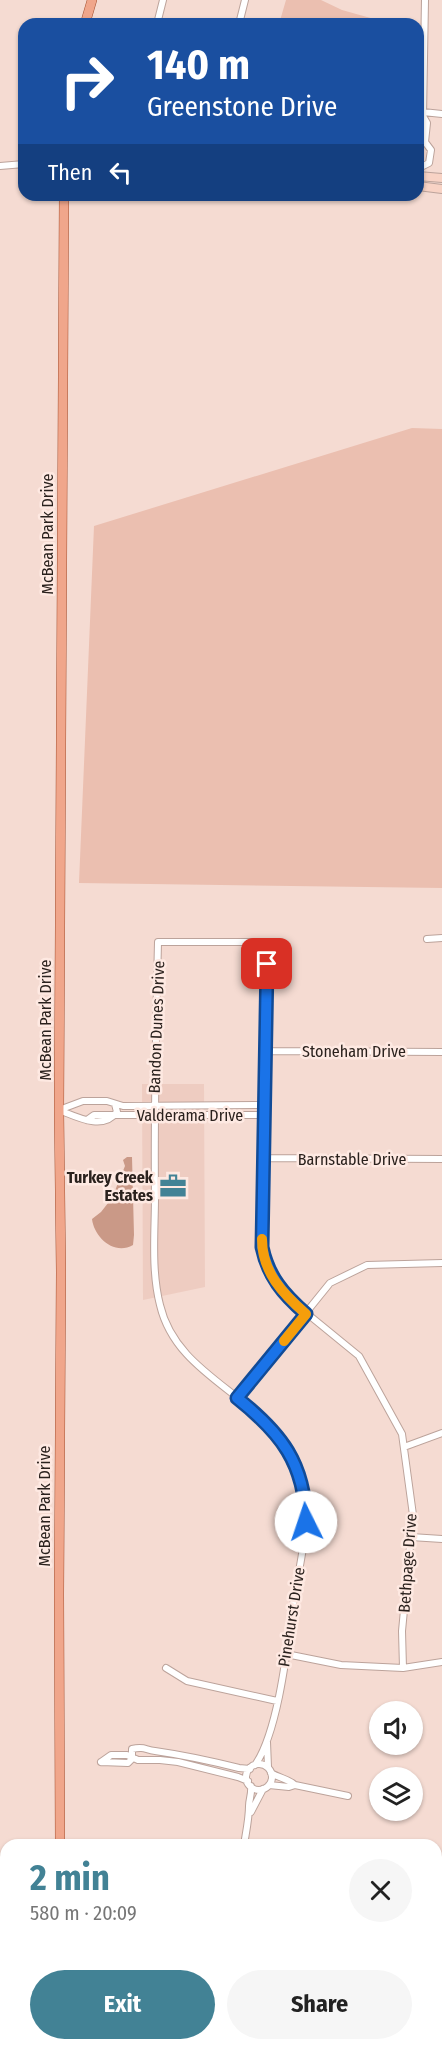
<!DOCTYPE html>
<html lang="en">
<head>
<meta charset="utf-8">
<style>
  body { margin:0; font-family:"Fira Sans Condensed",sans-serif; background:#f6f6f6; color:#222; height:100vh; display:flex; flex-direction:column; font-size:22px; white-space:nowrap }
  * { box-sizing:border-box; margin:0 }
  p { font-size:20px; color:#767676 }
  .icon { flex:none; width:33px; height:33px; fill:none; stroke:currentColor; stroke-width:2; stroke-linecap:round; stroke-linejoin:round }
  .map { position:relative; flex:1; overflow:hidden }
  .sheet { position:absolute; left:0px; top:1839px; width:442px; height:212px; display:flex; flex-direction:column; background:#fff; border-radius:18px 18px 0 0; box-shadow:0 2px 4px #0004 }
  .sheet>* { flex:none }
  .top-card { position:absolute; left:18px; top:18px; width:406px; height:183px; border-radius:18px; box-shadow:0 2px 4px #0004; background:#1a4fa0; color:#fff; overflow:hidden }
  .fabs { position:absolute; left:369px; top:1701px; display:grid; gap:12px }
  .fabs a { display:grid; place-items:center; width:54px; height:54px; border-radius:50%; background:#fff; box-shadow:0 2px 4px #0004; font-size:30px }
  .pin { position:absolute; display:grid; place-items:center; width:51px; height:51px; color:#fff; margin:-26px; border-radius:12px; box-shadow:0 3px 9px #0006 }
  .me { position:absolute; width:66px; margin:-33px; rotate:356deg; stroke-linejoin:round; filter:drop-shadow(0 0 4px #0008) }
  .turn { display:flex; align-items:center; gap:21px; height:126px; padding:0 30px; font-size:27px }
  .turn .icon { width:78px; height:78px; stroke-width:2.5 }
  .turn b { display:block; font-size:42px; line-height:51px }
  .then { display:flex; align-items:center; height:57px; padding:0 30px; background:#0003; gap:12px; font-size:22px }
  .round { display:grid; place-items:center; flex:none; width:63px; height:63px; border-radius:32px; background:#f6f6f6 }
  .overview { display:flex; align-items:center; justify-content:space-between; height:102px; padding:0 30px }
  h1 { font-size:36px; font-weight:700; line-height:45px; color:#428295 }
  .action { display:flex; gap:12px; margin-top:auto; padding:12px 30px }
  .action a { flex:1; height:69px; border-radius:36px; background:#428295; color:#fff; font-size:24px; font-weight:700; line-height:69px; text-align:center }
  .action a+a { background:#f6f6f6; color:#222 }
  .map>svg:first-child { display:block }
  .built { fill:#eeccc1 }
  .green { fill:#ebbfb0 }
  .water { fill:#ca9987 }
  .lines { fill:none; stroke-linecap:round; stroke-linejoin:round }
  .minor-casing { stroke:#bca39b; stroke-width:8 }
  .secondary-casing { stroke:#bca39b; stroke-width:10 }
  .primary-casing { stroke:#a45132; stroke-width:10 }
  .minor { stroke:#fff; stroke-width:6 }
  .secondary { stroke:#f8d3c5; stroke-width:8 }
  .primary { stroke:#f0a68b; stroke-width:9 }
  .route-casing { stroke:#114b97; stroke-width:15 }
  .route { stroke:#1a73e8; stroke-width:10 }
  .slow { stroke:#f59e0b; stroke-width:10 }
  .labels { text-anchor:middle; stroke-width:5; stroke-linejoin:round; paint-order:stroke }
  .street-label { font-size:16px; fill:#2a211d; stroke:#fee9e2 }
  .poi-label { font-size:16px; font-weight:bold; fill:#2a211d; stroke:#fee9e2; text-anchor:end }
</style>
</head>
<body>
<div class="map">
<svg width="442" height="2050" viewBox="0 0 442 2050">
  <rect width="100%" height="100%" fill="#f5dbd2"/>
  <!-- built -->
  <path class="built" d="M 142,1084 L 204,1084 L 205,1287 L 143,1300 Z"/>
  <!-- green -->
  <path class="green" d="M 286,0 L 321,0 L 342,10 L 392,24 L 279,24 Z
    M 412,428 L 442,429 L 442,888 L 79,883 L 94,526 Z"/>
  <!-- water -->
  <path class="water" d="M 127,1157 L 132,1157 L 134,1235 L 133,1245 C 114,1256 94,1237 92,1219 L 101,1212 L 112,1198 L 125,1166 L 123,1160 Z"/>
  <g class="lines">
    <defs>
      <path id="minor" d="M 157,24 L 163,0
        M 239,24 L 245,0
        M 423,112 L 442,114
        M 0,166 L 24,164
        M 419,168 L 429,163 L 431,150 L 425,142 L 427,123 L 423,116 L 425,0
        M 427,939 L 442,938
        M 266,1051 L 442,1052
        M 59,1110 L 83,1101 L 107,1101 L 123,1106 L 265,1105
        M 59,1110 C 77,1117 103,1131 117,1112 L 115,1104
        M 87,1120 L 94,1115 L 265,1115
        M 263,1158 L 442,1159
        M 237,1398 L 330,1283 L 367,1265 L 442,1263
        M 404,1447 L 442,1433
        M 411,1537 L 442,1539
        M 286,1654 L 341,1665 L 403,1668 L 442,1662
        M 166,1668 L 187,1681 L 277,1701
        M 267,1742 L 268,1767
        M 132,1759 L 132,1749 C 145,1746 145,1750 155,1751 C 183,1755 211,1761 239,1768 L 250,1769
        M 101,1762 L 111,1755 L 127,1755 L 138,1760 L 160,1760 L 178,1762 L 238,1777 L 248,1781
        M 101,1762 L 128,1763 L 132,1759
        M246 1777a13 13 0 1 1 26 0a13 13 0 1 1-26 0Z
        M 255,1765 C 279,1731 288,1642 294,1598 C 299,1569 307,1538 305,1508 C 304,1483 295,1457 279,1437 C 242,1389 175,1369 160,1305 C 151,1270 155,1231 155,1196 C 154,1111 156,1026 158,942 L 267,942 L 262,1247 L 266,1264 L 273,1279 L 288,1298 L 359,1356 L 402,1434 L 413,1515 L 402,1631 L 403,1668
        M 271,1773 C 279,1778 289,1779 295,1785 L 348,1796
        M 269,1785 L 289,1787 L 295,1785
        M 251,1812 L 263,1789
        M 244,1845 C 246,1832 249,1819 249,1806 C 249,1799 252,1794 251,1786"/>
      <path id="secondary" d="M 418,176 L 442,178
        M 418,186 L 442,189"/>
      <path id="primary" d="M 85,24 L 92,0
        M 60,1845 L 59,1594 L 61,1272 L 59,1110 L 64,195
        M 58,2050 L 58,2044"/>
    </defs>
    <!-- minor casing -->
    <use href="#minor" class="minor-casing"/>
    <!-- secondary casing -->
    <use href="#secondary" class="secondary-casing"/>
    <!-- primary casing -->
    <use href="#primary" class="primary-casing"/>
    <!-- minor -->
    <use href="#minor" class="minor"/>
    <!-- secondary -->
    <use href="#secondary" class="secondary"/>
    <!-- primary -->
    <use href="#primary" class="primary"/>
  </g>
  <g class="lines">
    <defs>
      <path id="route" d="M 267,964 L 262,1247 C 268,1276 283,1294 306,1314 L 237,1398 C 281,1433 305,1463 306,1522"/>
    </defs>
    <!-- route casing -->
    <use href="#route" class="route-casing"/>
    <!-- route -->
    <use href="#route" class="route"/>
    <!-- slow -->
    <path class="slow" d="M 262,1239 C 262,1272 283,1294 306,1314 L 284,1341"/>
  </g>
  <!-- icons -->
  <defs>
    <symbol id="office-bare" viewBox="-9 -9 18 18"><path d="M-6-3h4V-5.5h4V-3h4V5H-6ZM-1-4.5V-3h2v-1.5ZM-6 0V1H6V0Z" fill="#428295" stroke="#fee9e2" stroke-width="2.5" paint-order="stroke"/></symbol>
  </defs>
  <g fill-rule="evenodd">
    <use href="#office-bare" x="154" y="1167" width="38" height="38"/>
  </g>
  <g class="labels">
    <!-- street labels -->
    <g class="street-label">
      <text transform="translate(47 534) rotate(-90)" y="6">McBean Park Drive</text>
      <text transform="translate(45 1020) rotate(-90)" y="6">McBean Park Drive</text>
      <text transform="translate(156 1027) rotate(-88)" y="6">Bandon Dunes Drive</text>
      <text x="354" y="1057">Stoneham Drive</text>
      <text x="190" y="1121">Valderama Drive</text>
      <text x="352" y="1165">Barnstable Drive</text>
      <text transform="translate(44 1506) rotate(-90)" y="6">McBean Park Drive</text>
      <text transform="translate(407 1563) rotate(-86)" y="6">Bethpage Drive</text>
      <text transform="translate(291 1617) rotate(-81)" y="6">Pinehurst Drive</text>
    </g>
    <!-- poi labels -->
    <g class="poi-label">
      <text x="153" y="1183">Turkey Creek<tspan x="153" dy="18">Estates</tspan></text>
    </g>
  </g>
</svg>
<div class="fabs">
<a><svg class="icon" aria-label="sound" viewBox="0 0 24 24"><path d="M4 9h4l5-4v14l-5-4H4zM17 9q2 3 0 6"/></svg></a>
<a><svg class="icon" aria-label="layers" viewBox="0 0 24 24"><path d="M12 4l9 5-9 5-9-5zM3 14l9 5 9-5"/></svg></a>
</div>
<div class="pin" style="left:267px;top:964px;background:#d93025"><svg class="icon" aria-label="arrive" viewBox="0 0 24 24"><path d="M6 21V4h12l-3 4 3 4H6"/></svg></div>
<svg class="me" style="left:306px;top:1522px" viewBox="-20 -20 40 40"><circle r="19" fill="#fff"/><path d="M0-13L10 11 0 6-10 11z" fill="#1a73e8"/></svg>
<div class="top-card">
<div class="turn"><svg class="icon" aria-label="right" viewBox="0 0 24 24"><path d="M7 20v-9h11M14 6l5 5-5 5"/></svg><div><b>140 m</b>Greenstone Drive</div></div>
<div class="then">Then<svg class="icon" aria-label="left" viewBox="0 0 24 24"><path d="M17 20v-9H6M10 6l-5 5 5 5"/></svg></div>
</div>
<section class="sheet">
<div class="overview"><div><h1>2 min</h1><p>580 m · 20:09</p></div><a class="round"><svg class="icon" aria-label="close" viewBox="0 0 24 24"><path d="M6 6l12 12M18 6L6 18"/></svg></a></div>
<div class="action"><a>Exit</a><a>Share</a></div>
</section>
</div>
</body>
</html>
